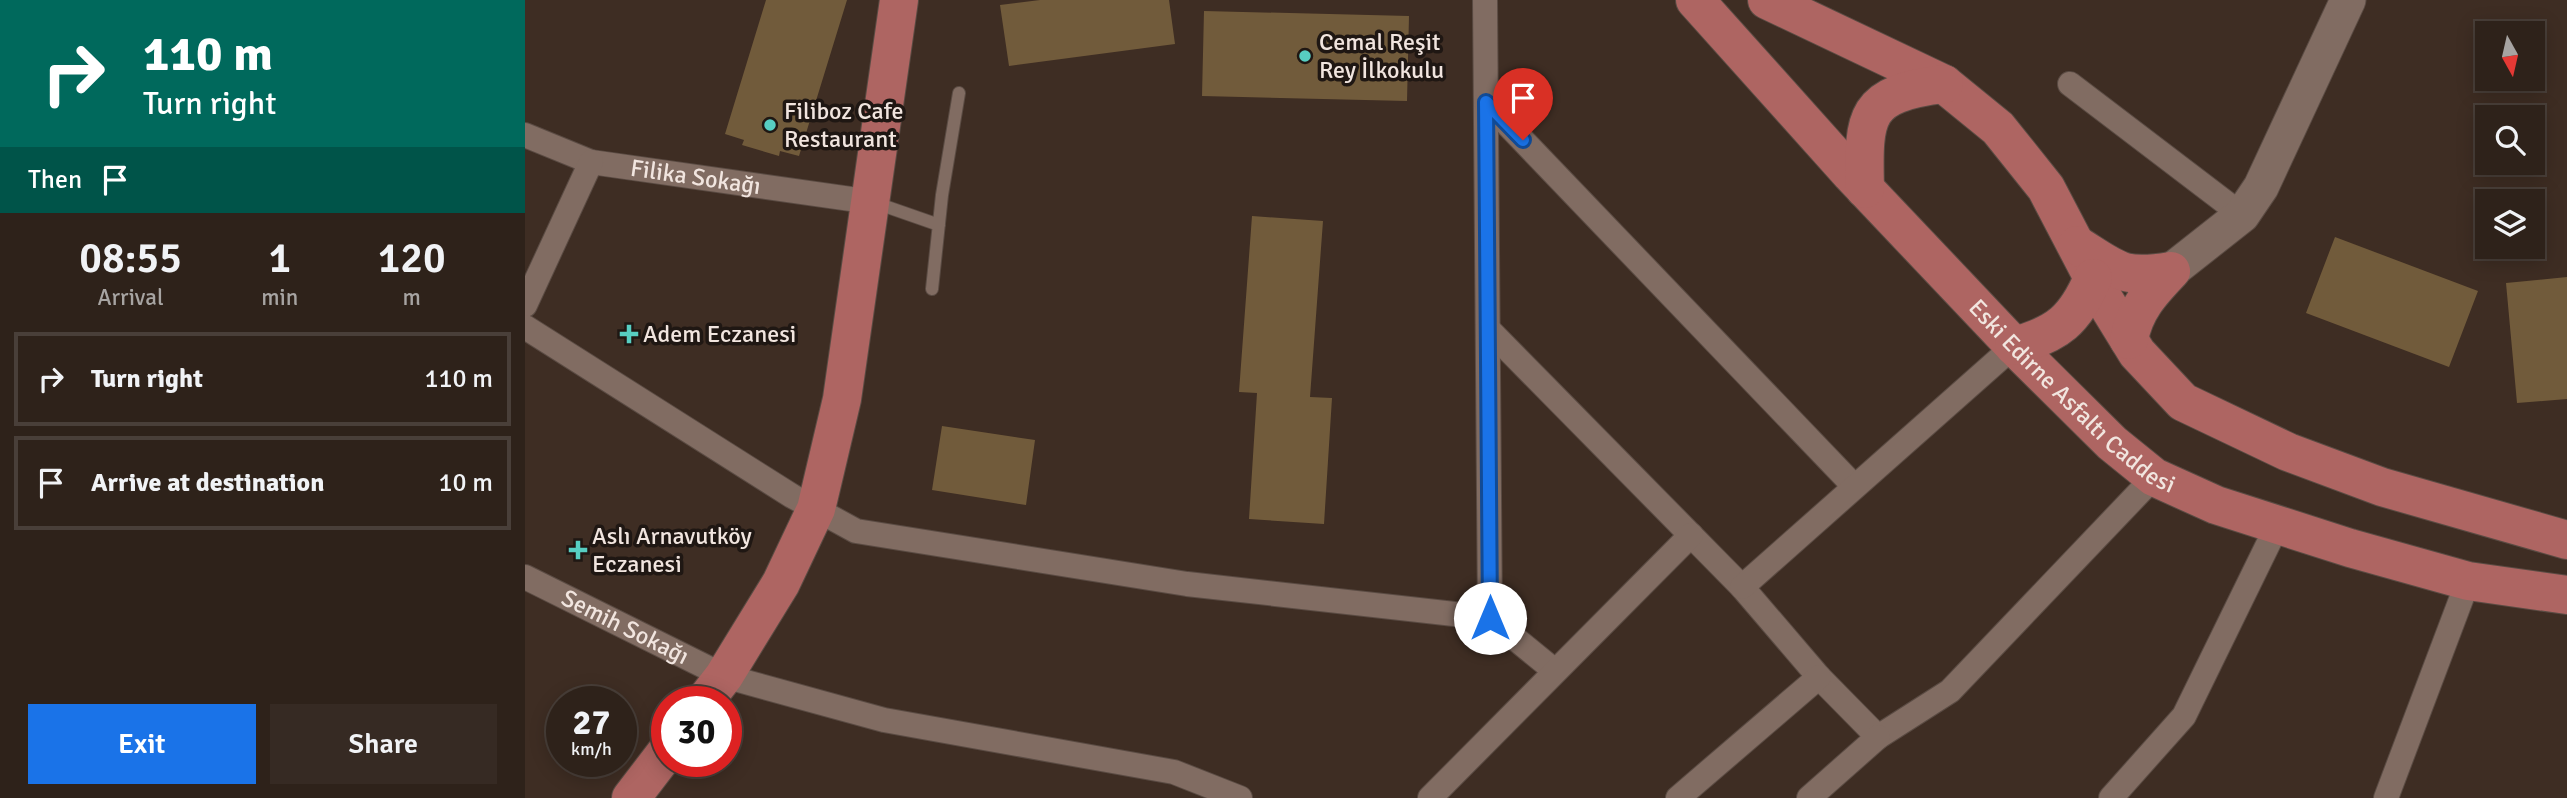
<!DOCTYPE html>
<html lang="en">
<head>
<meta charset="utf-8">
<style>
  body { margin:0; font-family:Signika,sans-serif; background:#362a23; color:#f1f3f6; height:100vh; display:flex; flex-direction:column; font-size:26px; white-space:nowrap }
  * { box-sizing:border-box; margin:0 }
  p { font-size:23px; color:#a7a4a2 }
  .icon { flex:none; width:38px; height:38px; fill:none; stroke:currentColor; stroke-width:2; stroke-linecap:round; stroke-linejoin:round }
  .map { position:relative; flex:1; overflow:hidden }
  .side { display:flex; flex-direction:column; background:#2e221a; width:525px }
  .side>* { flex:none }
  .top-card { background:#00695c; color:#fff; overflow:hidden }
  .needle { width:46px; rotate:172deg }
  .tools { position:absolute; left:1950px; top:21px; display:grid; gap:14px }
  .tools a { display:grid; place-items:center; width:70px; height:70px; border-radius:0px; background:#2e221a; box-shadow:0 4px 18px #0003,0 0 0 2px #493f39; font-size:35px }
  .speed { position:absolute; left:21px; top:686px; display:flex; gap:14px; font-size:35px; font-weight:700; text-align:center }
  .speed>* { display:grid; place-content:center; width:91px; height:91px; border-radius:50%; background:#2e221a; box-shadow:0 4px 18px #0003,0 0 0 2px #493f39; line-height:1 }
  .speed small { font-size:18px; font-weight:400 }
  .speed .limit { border:10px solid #d22; background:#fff; color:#111 }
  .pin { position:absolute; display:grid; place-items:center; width:60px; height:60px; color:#fff; margin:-72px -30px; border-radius:50% 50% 50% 0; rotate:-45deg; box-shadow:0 0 7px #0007 }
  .pin .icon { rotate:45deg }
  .me { position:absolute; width:77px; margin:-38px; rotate:0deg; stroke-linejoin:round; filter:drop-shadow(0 0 5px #0008) }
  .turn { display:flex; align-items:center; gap:24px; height:147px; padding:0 28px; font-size:32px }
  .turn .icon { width:91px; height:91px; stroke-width:2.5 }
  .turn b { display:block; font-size:49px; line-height:60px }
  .then { display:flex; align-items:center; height:66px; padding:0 28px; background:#0003; gap:14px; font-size:26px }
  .eta { display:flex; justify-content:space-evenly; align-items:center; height:119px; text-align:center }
  .eta b { font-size:42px; font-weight:600; line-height:49px }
  .cta { display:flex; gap:14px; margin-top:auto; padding:14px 28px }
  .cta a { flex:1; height:80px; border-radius:0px; background:#1a73e8; color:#fff; font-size:28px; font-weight:600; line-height:80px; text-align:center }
  .cta a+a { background:#362a23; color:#f1f3f6 }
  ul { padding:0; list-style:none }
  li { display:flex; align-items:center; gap:21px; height:94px; margin:0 14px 10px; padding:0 14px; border:4px solid #493f39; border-radius:0px }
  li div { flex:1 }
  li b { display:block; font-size:26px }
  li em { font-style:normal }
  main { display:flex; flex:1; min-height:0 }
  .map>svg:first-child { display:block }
  .building { fill:#715b3b }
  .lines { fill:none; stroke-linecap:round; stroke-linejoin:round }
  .lane-casing { stroke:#5a4b43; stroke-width:14 }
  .street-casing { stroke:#5a4b43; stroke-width:26 }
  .secondary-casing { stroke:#5a4b43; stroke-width:37 }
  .primary-casing { stroke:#5a4b43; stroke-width:40 }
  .lane { stroke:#816c62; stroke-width:12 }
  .street { stroke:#816c62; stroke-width:24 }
  .secondary { stroke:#816c62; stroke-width:35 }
  .primary { stroke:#ae6562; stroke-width:38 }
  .route-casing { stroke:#114b97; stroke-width:18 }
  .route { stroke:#1a73e8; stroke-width:12 }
  .poi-dot { fill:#57cec2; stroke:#1f1713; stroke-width:2.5 }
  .labels { text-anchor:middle; stroke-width:7; stroke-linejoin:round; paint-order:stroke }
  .poi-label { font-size:24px; fill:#f1e5df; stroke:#1f1713; text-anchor:start }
  .street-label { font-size:24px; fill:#f1e5df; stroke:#1f1713 }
</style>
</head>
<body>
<main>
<section class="side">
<div class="top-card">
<div class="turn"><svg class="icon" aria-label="right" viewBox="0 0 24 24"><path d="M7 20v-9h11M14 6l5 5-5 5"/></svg><div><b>110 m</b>Turn right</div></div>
<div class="then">Then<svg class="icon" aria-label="arrive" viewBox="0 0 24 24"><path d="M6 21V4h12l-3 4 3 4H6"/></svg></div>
</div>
<div class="eta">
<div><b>08:55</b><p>Arrival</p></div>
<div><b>1</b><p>min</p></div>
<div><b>120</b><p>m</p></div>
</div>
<ul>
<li><svg class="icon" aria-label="right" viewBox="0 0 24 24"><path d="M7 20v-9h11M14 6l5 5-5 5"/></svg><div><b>Turn right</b></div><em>110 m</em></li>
<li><svg class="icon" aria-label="arrive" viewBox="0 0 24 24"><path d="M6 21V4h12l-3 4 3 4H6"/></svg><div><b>Arrive at destination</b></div><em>10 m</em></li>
</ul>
<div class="cta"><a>Exit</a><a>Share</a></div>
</section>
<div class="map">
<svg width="2042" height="798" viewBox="0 0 2042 798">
  <rect width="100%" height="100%" fill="#3e2d23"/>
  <!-- building -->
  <path class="building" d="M 241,0 L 322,0 L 274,156 L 255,151 L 254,156 L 217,145 L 219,140 L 200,134 Z
    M 515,0 L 644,0 L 650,44 L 484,66 L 475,5 Z
    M 679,11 L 884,16 L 882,101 L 677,96 Z
    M 727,216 L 798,221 L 785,397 L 807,398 L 799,524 L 724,519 L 732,393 L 714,392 Z
    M 1810,237 L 1953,291 L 1924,367 L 1781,313 Z
    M 2042,277 L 2042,399 L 1992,403 L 1981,283 Z
    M 417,426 L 510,440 L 501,505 L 407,490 Z"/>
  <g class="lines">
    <defs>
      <path id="lane" d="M 348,202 L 414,225
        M 407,289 L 417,195 L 434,93"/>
      <g id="street">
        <path d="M 960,0 L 965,618"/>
        <path d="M 1545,84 L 1717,215"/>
        <path d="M 961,102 L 1329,486"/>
        <path id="s1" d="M 0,135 L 66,162 L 347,202"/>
        <path d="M 0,305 L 66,162"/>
        <path d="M 0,327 L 267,496 L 331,531 L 662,584 L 965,618 L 1030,671"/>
        <path d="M 963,329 L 1217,587 L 1294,677 L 1353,737 L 1425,691 L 1629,477"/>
        <path id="s2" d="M 0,577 L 199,676 L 359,720 L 649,772 L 715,798"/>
        <path d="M 1217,587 L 1489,346"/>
        <path d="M 905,798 L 1166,535"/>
        <path d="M 1153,798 L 1294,677"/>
        <path d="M 1284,798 L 1353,737"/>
        <path d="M 1586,798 L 1659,716 L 1752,526"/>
        <path d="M 1861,798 L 1943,581"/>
      </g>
      <path id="secondary" d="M 1646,271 L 1717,215 L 1736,187 L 1823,0"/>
      <g id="primary">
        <path id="s3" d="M 1170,0 L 1326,174 L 1489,346 L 1587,443 L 1629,477 L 1691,505 L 1825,548 L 1943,581 L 2042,595"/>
        <path d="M 1242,0 L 1419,84 L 1473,128 L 1521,188 L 1580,301 L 1612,353 L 1658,402 L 1763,452 L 1857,487 L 2042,540"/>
        <path d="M 1340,189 C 1338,114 1339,94 1419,84"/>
        <path d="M 1552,245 C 1593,271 1597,279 1646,271 C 1626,292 1609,310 1604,340"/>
        <path d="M 1489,346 C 1533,334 1550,320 1568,278"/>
        <path d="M 179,702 L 199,676 L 256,583 L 291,509 L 317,399 L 374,0"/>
        <path d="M 106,798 L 142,751"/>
      </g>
    </defs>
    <!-- lane casing -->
    <use href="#lane" class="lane-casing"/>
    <!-- street casing -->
    <use href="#street" class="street-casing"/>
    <!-- secondary casing -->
    <use href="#secondary" class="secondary-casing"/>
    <!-- primary casing -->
    <use href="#primary" class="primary-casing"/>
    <!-- lane -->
    <use href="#lane" class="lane"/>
    <!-- street -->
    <use href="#street" class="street"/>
    <!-- secondary -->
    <use href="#secondary" class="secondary"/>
    <!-- primary -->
    <use href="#primary" class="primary"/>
  </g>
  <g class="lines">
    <defs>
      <path id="route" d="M 965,618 L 961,102 L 998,140"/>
    </defs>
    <!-- route casing -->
    <use href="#route" class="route-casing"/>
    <!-- route -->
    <use href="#route" class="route"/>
  </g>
  <!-- markers -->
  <g class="poi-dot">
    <circle cx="780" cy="56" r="7"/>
    <circle cx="245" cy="125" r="7"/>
    <path d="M100.5 323.5h7v7h7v7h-7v7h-7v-7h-7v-7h7z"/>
    <path d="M49.5 539.5h7v7h7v7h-7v7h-7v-7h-7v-7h7z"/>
  </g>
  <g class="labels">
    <!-- poi labels -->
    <g class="poi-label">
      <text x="794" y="50">Cemal Reşit<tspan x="794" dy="28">Rey İlkokulu</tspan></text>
      <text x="259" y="119">Filiboz Cafe<tspan x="259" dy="28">Restaurant</tspan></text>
      <text x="118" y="342">Adem Eczanesi</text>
      <text x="67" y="544">Aslı Arnavutköy<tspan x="67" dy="28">Eczanesi</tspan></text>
    </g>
    <!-- street labels -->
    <g class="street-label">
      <text dy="8" stroke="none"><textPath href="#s1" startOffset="177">Filika Sokağı</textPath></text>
      <text dy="8" stroke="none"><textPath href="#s3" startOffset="548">Eski Edirne Asfaltı Caddesi</textPath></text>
      <text dy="8" stroke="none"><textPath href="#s2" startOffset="112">Semih Sokağı</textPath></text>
    </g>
  </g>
</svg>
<div class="tools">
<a><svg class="needle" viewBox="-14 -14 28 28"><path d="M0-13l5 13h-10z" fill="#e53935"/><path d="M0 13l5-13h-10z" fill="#a7a4a2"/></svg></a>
<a><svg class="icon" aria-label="search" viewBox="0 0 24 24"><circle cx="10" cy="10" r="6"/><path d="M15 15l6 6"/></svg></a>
<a><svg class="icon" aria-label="layers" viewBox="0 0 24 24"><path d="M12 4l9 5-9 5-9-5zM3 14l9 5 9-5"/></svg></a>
</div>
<div class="speed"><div>27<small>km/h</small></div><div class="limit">30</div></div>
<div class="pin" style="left:998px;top:140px;background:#d93025"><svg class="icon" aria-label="arrive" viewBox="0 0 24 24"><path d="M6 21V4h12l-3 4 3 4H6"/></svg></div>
<svg class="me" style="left:965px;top:618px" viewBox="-20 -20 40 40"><circle r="19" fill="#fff"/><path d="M0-13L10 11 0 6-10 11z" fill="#1a73e8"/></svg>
</div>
</main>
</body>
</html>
